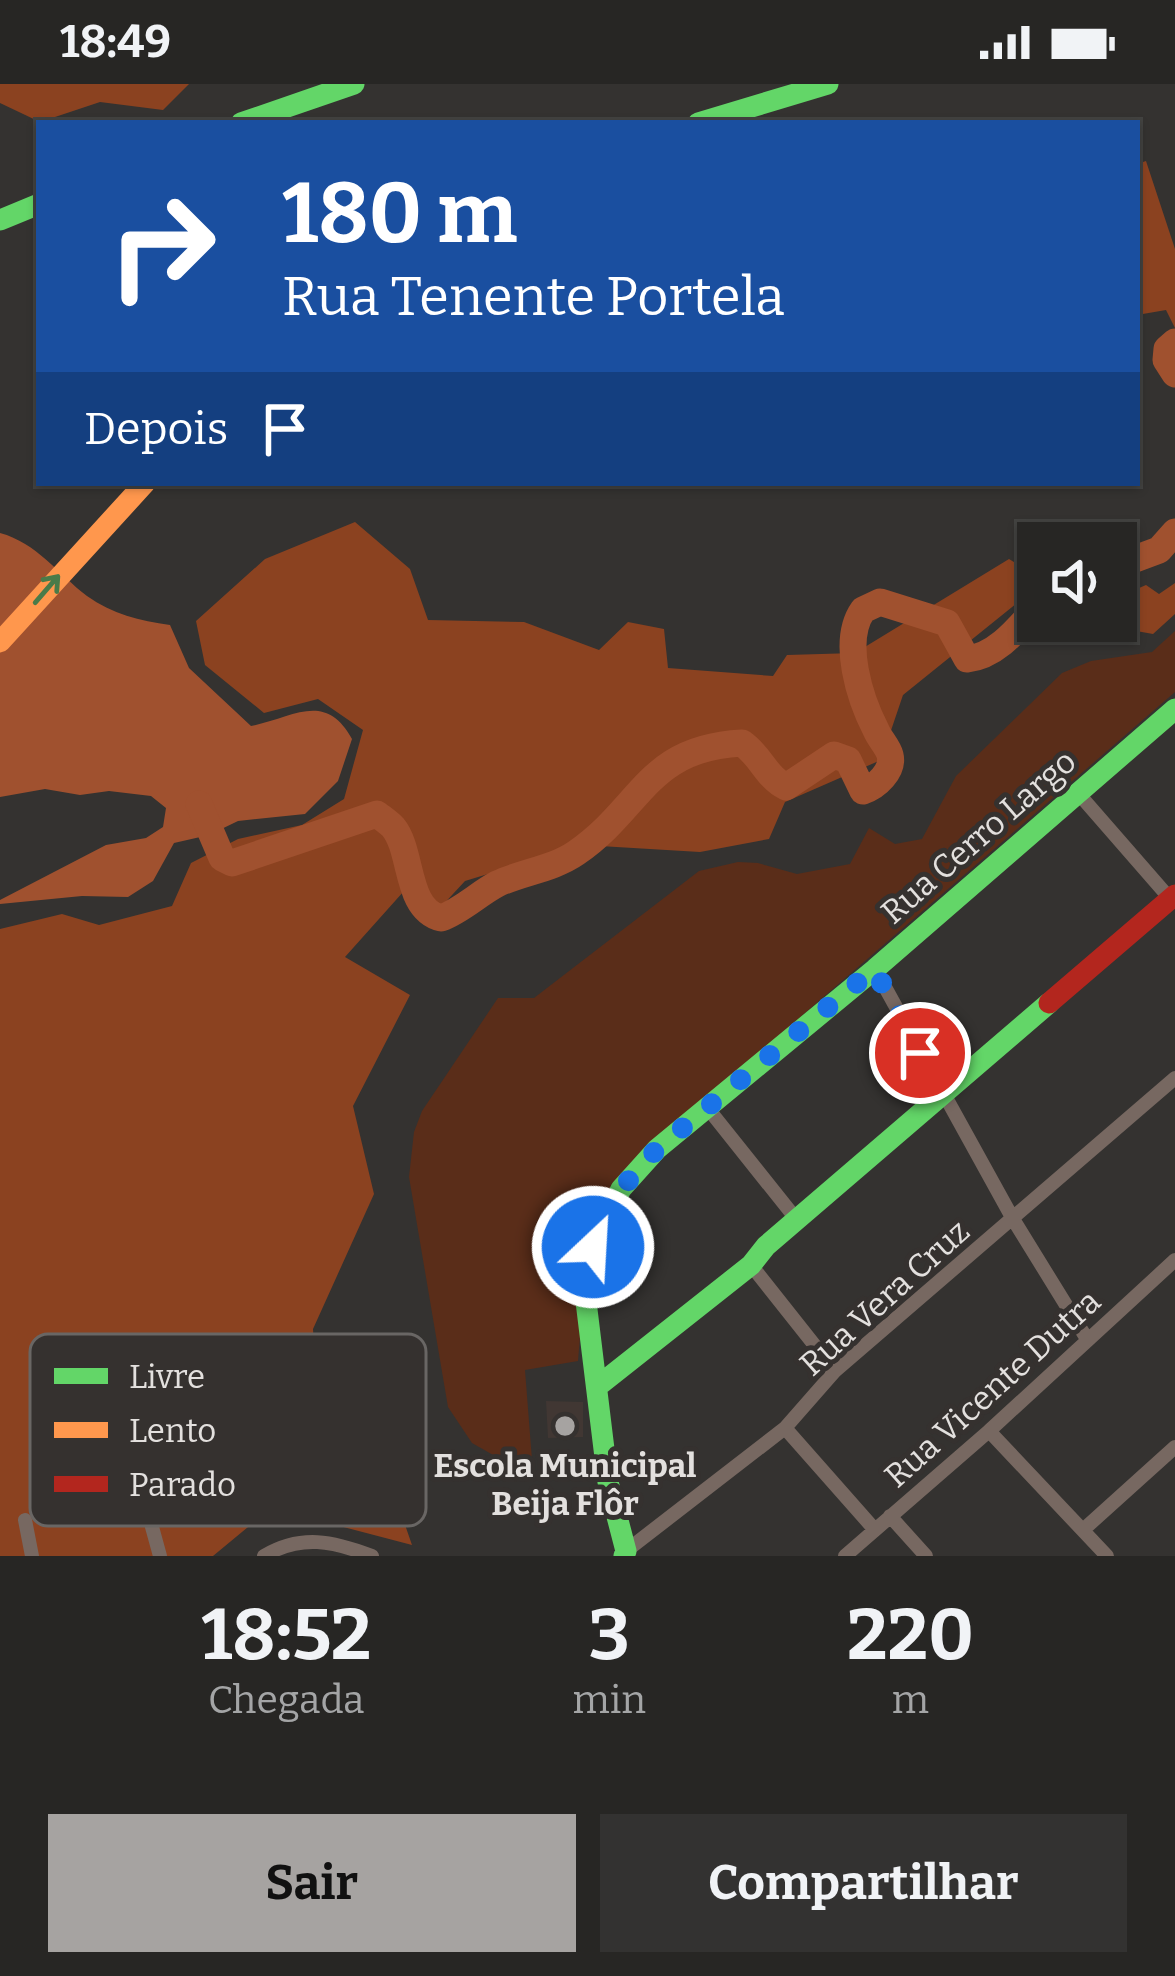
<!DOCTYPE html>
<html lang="pt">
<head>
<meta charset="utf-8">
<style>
  body { margin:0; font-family:Bitter,serif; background:#333231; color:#f1f3f6; height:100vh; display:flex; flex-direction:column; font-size:45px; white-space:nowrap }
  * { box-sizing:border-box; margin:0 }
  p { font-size:39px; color:#a4a5a6 }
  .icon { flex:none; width:66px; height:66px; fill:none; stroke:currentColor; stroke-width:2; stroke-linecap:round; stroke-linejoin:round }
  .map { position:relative; height:1472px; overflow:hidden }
  .sheet { display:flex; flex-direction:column; background:#272624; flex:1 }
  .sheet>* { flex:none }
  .guide { position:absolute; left:36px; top:36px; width:1104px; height:366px; border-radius:0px; box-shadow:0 3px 9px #0004,0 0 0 3px #434341; background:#1a4fa0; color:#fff; overflow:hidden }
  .controls { position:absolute; left:1017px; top:438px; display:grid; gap:24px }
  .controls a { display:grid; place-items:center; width:120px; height:120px; border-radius:0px; background:#272624; box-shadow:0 3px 9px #0004,0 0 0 3px #434341; font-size:60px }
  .pin { position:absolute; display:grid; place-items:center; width:102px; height:102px; color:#fff; margin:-51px; border:6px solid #fff; border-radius:50%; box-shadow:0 3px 12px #0007 }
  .me { position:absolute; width:132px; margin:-66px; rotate:25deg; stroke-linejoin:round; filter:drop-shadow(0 0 9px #0008) }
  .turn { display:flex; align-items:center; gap:42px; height:252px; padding:0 48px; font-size:54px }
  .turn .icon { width:156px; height:156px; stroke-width:2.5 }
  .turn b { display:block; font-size:84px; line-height:102px }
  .then { display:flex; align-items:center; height:114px; padding:0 48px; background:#0003; gap:24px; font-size:45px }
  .eta { display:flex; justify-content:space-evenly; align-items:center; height:204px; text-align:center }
  .eta b { font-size:72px; font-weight:700; line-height:84px }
  .button { display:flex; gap:24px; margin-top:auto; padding:24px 48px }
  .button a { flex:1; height:138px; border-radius:0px; background:#a6a3a1; color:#111; font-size:48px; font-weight:700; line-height:138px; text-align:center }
  .button a+a { background:#333231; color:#f1f3f6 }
  .status { display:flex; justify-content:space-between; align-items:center; height:84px; padding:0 60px; background:#272624; direction:ltr }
  .status svg { height:33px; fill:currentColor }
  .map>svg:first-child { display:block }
  .built { fill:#413733 }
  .green { fill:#5a2d19 }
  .forest { fill:#8b4220 }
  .water { fill:#a0512f }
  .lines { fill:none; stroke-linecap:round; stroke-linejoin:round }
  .river { stroke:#a0512f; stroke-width:27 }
  .street { stroke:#776861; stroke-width:14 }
  .fast { stroke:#63d668; stroke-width:21 }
  .slow { stroke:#ff974d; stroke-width:21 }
  .jam { stroke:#b3261e; stroke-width:21 }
  .oneway { stroke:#4a7b49 }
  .route { stroke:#1a73e8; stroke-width:21; stroke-dasharray:0 37.8 }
  .poi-dot { fill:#a6a3a1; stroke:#35312f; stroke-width:4.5 }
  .labels { text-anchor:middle; stroke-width:10; stroke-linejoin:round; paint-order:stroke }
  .street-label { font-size:33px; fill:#e3e0de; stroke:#35312f }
  .poi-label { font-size:33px; font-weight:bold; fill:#e3e0de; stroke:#35312f }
  .key { fill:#35312f; stroke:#696664; stroke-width:3 }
  .key-label { font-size:33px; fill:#e3e0de }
</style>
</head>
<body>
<div class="status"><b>18:49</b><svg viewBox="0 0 49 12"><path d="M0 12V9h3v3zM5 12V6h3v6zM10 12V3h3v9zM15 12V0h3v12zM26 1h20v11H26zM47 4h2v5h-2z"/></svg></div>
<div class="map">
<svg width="1175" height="1472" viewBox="0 0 1175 1472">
  <rect width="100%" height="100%" fill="#343230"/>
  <!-- built -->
  <path class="built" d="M 546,1317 L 583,1318 L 583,1353 L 548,1354 Z"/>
  <!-- green -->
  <path class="green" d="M 1175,547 L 1175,608 L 631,1080 L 582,1228 L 578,1277 L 525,1286 L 532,1376 L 509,1380 L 472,1359 L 448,1323 L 409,1093 L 414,1048 L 422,1027 L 498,914 L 534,914 L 699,787 L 738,778 L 758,779 L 797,790 L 850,780 L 869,744 L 895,760 L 922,755 L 956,692 L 1062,589 L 1091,577 L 1152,568 Z"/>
  <!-- forest -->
  <path class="forest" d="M 0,0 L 189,0 L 163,26 L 100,18 L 40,38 L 0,19 Z
    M 1146,77 L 1175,165 L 1175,244 L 1166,226 L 1137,231 L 1137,80 Z
    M 355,438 L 410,485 L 428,536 L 524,538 L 599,566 L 628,538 L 664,545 L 668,584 L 773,592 L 787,571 L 855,569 L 1009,475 L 1038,493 L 1038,502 L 903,611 L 881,676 L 785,718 L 769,755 L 700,768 L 583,761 L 465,797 L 440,824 L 404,807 L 345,873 L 410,911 L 353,1022 L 374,1110 L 313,1245 L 316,1300 L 366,1328 L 412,1461 L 271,1424 L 213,1472 L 0,1472 L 0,845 L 62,830 L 99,841 L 172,822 L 191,779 L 238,755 L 302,741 L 344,715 L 363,646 L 318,615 L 264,629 L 205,581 L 196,537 L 265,475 Z
    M 1175,499 L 1175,530 L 1153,550 L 1092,539 L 1116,537 L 1116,514 L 1146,501 L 1159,510 Z"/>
  <!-- water -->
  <path class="water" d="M 0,449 C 37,459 58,490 87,512 C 112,530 140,537 170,541 L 189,584 L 251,642 C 293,634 325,606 352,655 L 338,697 L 305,730 L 238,737 L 209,751 L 174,759 L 153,797 L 128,813 L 82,812 L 0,820 L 0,816 L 106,761 L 146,754 L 163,743 L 166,724 L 151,712 L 109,707 L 80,711 L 45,705 L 0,713 Z"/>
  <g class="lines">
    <!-- river -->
    <path class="river" d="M 1175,258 L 1167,265 L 1166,276 L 1175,290
      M 1116,482 L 1159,466 L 1175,448
      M 199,720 L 222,774 L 232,779 L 377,730 C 382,734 388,738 393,743 C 413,767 405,825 441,834 C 461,827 478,810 497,800 C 522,788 553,785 576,769 C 643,723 646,664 742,659 C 761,672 766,693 786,703 L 834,671 L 848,676 L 863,707 C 876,703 894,687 890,671 C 888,663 879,654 876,646 C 860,615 841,557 863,526 L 880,518 L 947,539 L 967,575 C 997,572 1019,543 1038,522"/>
    <!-- street -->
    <path class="street" d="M 1078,709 L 1173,818
      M 875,885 L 1013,1135 L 1087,1255
      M 706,1022 L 797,1136
      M 751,1181 L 835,1287
      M 785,1344 L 875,1446
      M 989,1347 L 1107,1472
      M 135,1381 L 160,1472
      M 890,1432 L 926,1472
      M 25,1436 L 32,1472
      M 1083,1446 L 1175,1363
      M 626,1467 L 785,1344 L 835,1287 L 1175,994
      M 264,1472 C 301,1450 333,1457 372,1472
      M 845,1472 L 989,1347 L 1175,1176"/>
    <!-- fast -->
    <path class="fast" d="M 241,39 L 354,0
      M 698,39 L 828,0
      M 0,136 L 39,120
      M 598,1302 L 751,1181 L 766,1162 L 1049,919
      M 624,1472 L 626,1467 L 608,1398 L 584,1201 L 593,1163 L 621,1105 L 657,1065 L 875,885 L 1175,625"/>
    <!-- slow -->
    <path class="slow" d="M 0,558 L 145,399"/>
    <!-- jam -->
    <path class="jam" d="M 1049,919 L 1175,811"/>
  </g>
  <!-- one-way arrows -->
  <defs><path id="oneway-shaft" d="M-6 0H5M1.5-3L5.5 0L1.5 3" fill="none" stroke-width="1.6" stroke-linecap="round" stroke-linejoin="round" transform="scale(3)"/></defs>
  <use class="oneway" href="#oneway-shaft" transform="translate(47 505) rotate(-49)"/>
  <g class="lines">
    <!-- route -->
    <path class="route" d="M 593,1163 L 621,1105 L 657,1065 L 874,885 L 920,969"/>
  </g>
  <!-- markers -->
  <circle class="poi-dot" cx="565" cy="1342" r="12"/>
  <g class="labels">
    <!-- street labels -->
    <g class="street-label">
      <text transform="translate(978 752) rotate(-41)" y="12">Rua Cerro Largo</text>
      <text transform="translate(884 1213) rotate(-42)" y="12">Rua Vera Cruz</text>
      <text transform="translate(992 1304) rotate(-42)" y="12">Rua Vicente Dutra</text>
    </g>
    <!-- poi labels -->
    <g class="poi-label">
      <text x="565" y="1393">Escola Municipal<tspan x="565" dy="38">Beija Flôr</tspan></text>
    </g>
  </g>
  <!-- legend -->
  <rect x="30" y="1250" width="396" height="192" rx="18" class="key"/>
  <rect x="54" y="1284" width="54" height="16" fill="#63d668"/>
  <rect x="54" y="1338" width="54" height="16" fill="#ff974d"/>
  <rect x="54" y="1392" width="54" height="16" fill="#b3261e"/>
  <g class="key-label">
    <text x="129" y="1304">Livre</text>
    <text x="129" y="1358">Lento</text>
    <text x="129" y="1412">Parado</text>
  </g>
</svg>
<div class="controls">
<a><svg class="icon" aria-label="sound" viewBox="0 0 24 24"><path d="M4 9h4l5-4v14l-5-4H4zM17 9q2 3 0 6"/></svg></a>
</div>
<div class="pin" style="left:920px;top:969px;background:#d93025"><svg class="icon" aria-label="arrive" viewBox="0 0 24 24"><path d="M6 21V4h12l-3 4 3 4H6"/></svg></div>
<svg class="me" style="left:593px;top:1163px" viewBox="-20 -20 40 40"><circle r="17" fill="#1a73e8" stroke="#fff" stroke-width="3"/><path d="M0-11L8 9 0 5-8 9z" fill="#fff"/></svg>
<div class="guide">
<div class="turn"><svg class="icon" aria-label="right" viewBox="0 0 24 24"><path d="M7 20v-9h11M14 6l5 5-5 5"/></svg><div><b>180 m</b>Rua Tenente Portela</div></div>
<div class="then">Depois<svg class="icon" aria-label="arrive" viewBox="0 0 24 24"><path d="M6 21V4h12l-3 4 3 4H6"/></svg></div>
</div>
</div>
<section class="sheet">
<div class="eta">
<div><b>18:52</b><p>Chegada</p></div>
<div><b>3</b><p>min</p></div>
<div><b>220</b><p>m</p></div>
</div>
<div class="button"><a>Sair</a><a>Compartilhar</a></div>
</section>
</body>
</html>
